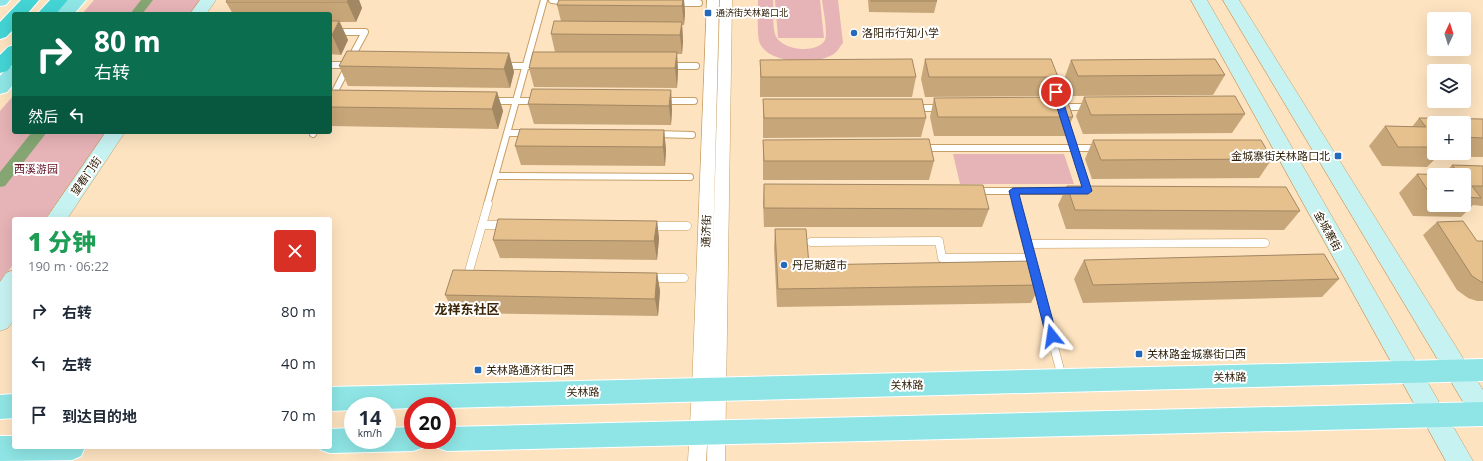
<!DOCTYPE html>
<html lang="zh">
<head>
<meta charset="utf-8">
<style>
  body { margin:0; font-family:"Open Sans","Noto Sans SC",sans-serif; background:#f2f2f3; color:#1f2937; height:100vh; display:flex; flex-direction:column; font-size:15px; white-space:nowrap }
  * { box-sizing:border-box; margin:0 }
  p { font-size:13px; color:#747a83 }
  .icon { flex:none; width:22px; height:22px; fill:none; stroke:currentColor; stroke-width:2; stroke-linecap:round; stroke-linejoin:round }
  .map { position:relative; flex:1; overflow:hidden }
  .sheet { position:absolute; left:12px; top:217px; width:320px; height:232px; display:flex; flex-direction:column; background:#fff; border-radius:4px; box-shadow:0 4px 16px #0002 }
  .sheet>* { flex:none }
  .hud { position:absolute; left:12px; top:12px; width:320px; height:122px; border-radius:4px; box-shadow:0 4px 16px #0002; background:#0b6e4f; color:#fff; overflow:hidden }
  .needle { width:26px; rotate:4deg }
  .buttons { position:absolute; left:1427px; top:12px; display:grid; gap:8px }
  .buttons a { display:grid; place-items:center; width:44px; height:44px; border-radius:4px; background:#fff; box-shadow:0 4px 16px #0002; font-size:20px }
  .speed { position:absolute; left:344px; top:397px; display:flex; gap:8px; font-size:20px; font-weight:700; text-align:center }
  .speed>* { display:grid; place-content:center; width:52px; height:52px; border-radius:50%; background:#fff; box-shadow:0 4px 16px #0002; line-height:1 }
  .speed small { font-size:10px; font-weight:400 }
  .speed .limit { border:6px solid #d22; background:#fff; color:#111 }
  .pin { position:absolute; display:grid; place-items:center; width:34px; height:34px; color:#fff; margin:-17px; border:2px solid #fff; border-radius:50%; box-shadow:0 1px 4px #0007 }
  .me { position:absolute; width:44px; margin:-22px; rotate:345deg; stroke-linejoin:round; filter:drop-shadow(0 0 3px #0008) }
  .turn { display:flex; align-items:center; gap:14px; height:84px; padding:0 16px; font-size:18px }
  .turn .icon { width:52px; height:52px; stroke-width:2.5 }
  .turn b { display:block; font-size:28px; line-height:34px }
  .then { display:flex; align-items:center; height:38px; padding:0 16px; background:#0003; gap:8px; font-size:15px }
  .round { display:grid; place-items:center; flex:none; width:42px; height:42px; border-radius:4px; background:#f2f2f3 }
  .headline { display:flex; align-items:center; justify-content:space-between; height:68px; padding:0 16px }
  h1 { font-size:24px; font-weight:800; line-height:30px; color:#1e9e55 }
  ul { padding:0; list-style:none }
  li { display:flex; align-items:center; gap:12px; height:52px; padding:0 16px }
  li div { flex:1 }
  li b { display:block; font-size:15px }
  li em { font-style:normal }
  .map>svg:first-child { display:block }
  .green { fill:#e6b3b6 }
  .lines { fill:none; stroke-linecap:round; stroke-linejoin:round }
  .canal { fill:#85a673; fill-rule:evenodd }
  .lane-far1-casing { stroke:#c79e64; stroke-width:8 }
  .lane-casing { stroke:#c79e64; stroke-width:9 }
  .street-casing { stroke:#c79e64; stroke-width:1 }
  .secondary-casing { stroke:#c79e64; stroke-width:1 }
  .primary-casing { stroke:#fff; stroke-width:2 }
  .highway-casing { stroke:#fff; stroke-width:2 }
  .lane-far1 { stroke:#fff; stroke-width:6 }
  .lane { stroke:#fff; stroke-width:8 }
  .street { fill:#fff; fill-rule:evenodd }
  .secondary { fill:#c7f2f2; fill-rule:evenodd }
  .primary { fill:#8fe5e5; fill-rule:evenodd }
  .highway { fill:#44d4d4; fill-rule:evenodd }
  .wall { fill:#c7a679; fill-rule:evenodd }
  .shaded-wall { fill:#a28763 }
  .building { fill:#e7c18d; stroke:#a28763 }
  .route { fill:#2563eb; stroke:#184099 }
  .poi-dot { fill:#2469ba; stroke:#fff; stroke-width:1.5 }
  .labels { text-anchor:middle; stroke-width:4; stroke-linejoin:round; paint-order:stroke }
  .far-poi-label { font-size:9px; fill:#2b1b03; stroke:#fff; text-anchor:start }
  .poi-label { font-size:11px; fill:#2b1b03; stroke:#fff; text-anchor:start }
  .park-label { font-size:11px; fill:#611322; stroke:#fff }
  .street-label { font-size:11px; fill:#2b1b03; stroke:#fff }
  .quarter-label { font-size:13px; font-weight:bold; fill:#3b2707; stroke:#fff }
</style>
</head>
<body>
<div class="map">
<svg width="1483" height="461" viewBox="0 0 1483 461">
  <rect width="100%" height="100%" fill="#fde3c0"/>
  <!-- green -->
  <path class="green" d="M 94,0 L 201,0 L 191,14 L 82,14 Z
    M 758,0 L 773,0 C 774,10 772,24 775,34 C 779,50 817,55 825,40 C 828,32 823,9 822,0 L 838,0 L 843,43 C 840,46 838,51 835,53 C 818,66 766,65 759,41 C 757,31 758,10 758,0 Z
    M 775,0 L 820,0 L 824,38 L 778,38 Z
    M 14,95 L 14,132 L 107,132 L 45,219 L 14,219 L 14,263 L 0,283 L 0,111 Z
    M 953,154 L 1064,154 L 1074,184 L 960,184 Z"/>
  <g class="lines">
    <!-- canal -->
    <path class="canal" d="M 141,0 L 153,0 L 142,14 L 130,14 Z
      M 32,132 L 47,132 L 5,186 L 0,187 L 0,172 Z"/>
    <defs>
      <path id="lane-far1" d="M 552,0 L 568,2
        M 676,3 L 699,3
        M 330,32 L 365,32 L 351,58
        M 330,65 L 348,65
        M 504,66 L 530,66
        M 668,66 L 696,66
        M 1051,79 L 1060,105
        M 330,101 L 347,68
        M 490,101 L 538,101
        M 662,101 L 694,101
        M 1059,107 L 1089,107
        M 915,108 L 941,108
        M 1065,121 L 1088,191
        M 507,133 L 527,133
        M 313,134 L 314,132
        M 655,134 L 692,135
        M 923,148 L 1099,148
        M 495,176 L 690,177
        M 976,191 L 1013,191 L 1017,205
        M 1013,191 L 1073,191
        M 487,205 L 544,0"/>
      <path id="lane" d="M 1016,204 L 1062,377
        M 482,225 L 505,225
        M 648,226 L 687,226
        M 811,242 L 939,241 L 942,258 L 1031,258
        M 1027,244 L 1265,243
        M 467,278 L 488,204
        M 650,278 L 684,278"/>
      <path id="street" d="M 707,0 L 719,0 L 713,251 L 720,0 L 732,0 L 725,461 L 707,461 L 708,429 L 706,461 L 688,461 L 692,389 Z"/>
      <path id="secondary" d="M 200,0 L 216,0 L 206,14 L 190,14 Z
        M 1191,0 L 1207,0 L 1473,461 L 1446,461 Z
        M 1223,0 L 1239,0 L 1483,390 L 1483,423 L 1474,420 Z
        M 106,132 L 125,132 L 67,219 L 46,219 Z
        M 14,270 L 14,319 L 8,328 L 0,331 L 0,282 L 6,273 Z"/>
      <path id="primary" d="M 0,0 L 10,0 L 6,5 L 0,6 Z
        M 68,0 L 86,0 L 74,14 L 56,14 Z
        M 14,66 L 14,84 L 7,92 L 0,94 L 0,76 L 7,68 Z
        M 1483,359 L 1483,381 L 447,408 L 447,406 L 413,406 L 413,408 L 387,409 L 387,406 L 353,406 L 353,410 L 330,411 L 330,387 Z
        M 14,394 L 14,418 L 0,419 L 0,395 Z
        M 1483,402 L 1483,426 L 447,451 L 438,448 L 434,440 L 447,440 L 447,427 Z
        M 413,427 L 413,440 L 426,440 L 422,448 L 413,451 L 330,453 L 321,450 L 319,447 L 330,447 L 330,429 L 353,428 L 353,440 L 387,440 L 387,428 Z
        M 0,436 L 14,436 L 14,447 L 85,447 L 81,456 L 72,460 L 0,461 Z"/>
      <path id="highway" d="M 21,0 L 39,0 L 27,14 L 14,14 L 14,29 L 6,37 L 0,39 L 0,22 Z
        M 50,0 L 68,0 L 56,14 L 37,14 Z
        M 14,45 L 14,63 L 7,71 L 0,73 L 0,55 L 8,47 Z"/>
    </defs>
    <!-- lane-far1 casing -->
    <use href="#lane-far1" class="lane-far1-casing"/>
    <!-- lane casing -->
    <use href="#lane" class="lane-casing"/>
    <!-- street casing -->
    <use href="#street" class="street-casing"/>
    <!-- secondary casing -->
    <use href="#secondary" class="secondary-casing"/>
    <!-- primary casing -->
    <use href="#primary" class="primary-casing"/>
    <!-- highway casing -->
    <use href="#highway" class="highway-casing"/>
    <!-- lane-far1 -->
    <use href="#lane-far1" class="lane-far1"/>
    <!-- lane -->
    <use href="#lane" class="lane"/>
    <!-- street -->
    <use href="#street" class="street"/>
    <!-- secondary -->
    <use href="#secondary" class="secondary"/>
    <!-- primary -->
    <use href="#primary" class="primary"/>
    <!-- highway -->
    <use href="#highway" class="highway"/>
  </g>
  <!-- wall -->
  <path class="wall" d="M 359,0 L 362,8 L 356,22 L 340,22 L 348,40 L 341,55 L 330,54 L 330,14 L 233,14 L 226,2 Z
    M 559,0 L 684,0 L 685,13 L 684,25 L 682,25 L 683,41 L 682,54 L 677,54 L 678,71 L 677,88 L 534,87 L 529,68 L 555,52 L 551,34 L 561,21 L 557,5 Z
    M 868,0 L 936,0 L 937,1 L 934,13 L 869,12 Z
    M 509,53 L 514,72 L 510,88 L 348,86 L 339,66 Z
    M 925,59 L 1058,77 L 1050,96 L 925,97 L 921,79 Z
    M 760,60 L 916,77 L 912,97 L 760,97 Z
    M 1071,60 L 1225,75 L 1213,95 L 1070,96 L 1064,79 Z
    M 330,90 L 497,92 L 503,111 L 498,129 L 330,126 Z
    M 671,90 L 672,110 L 671,125 L 534,124 L 528,104 Z
    M 1084,97 L 1245,114 L 1232,133 L 1083,134 L 1076,116 Z
    M 934,98 L 1073,117 L 1065,136 L 934,136 L 930,117 Z
    M 763,99 L 926,118 L 921,137 L 763,138 Z
    M 1419,118 L 1483,119 L 1483,157 L 1437,157 L 1427,167 L 1382,166 L 1369,146 L 1385,126 L 1412,127 ZM 1434,123 L 1464,123 L 1464,153 L 1434,153 Z
    M 664,130 L 666,150 L 665,166 L 521,165 L 515,146 Z
    M 763,140 L 934,161 L 929,180 L 763,180 Z
    M 1093,140 L 1272,159 L 1259,178 L 1092,179 L 1085,159 Z
    M 1452,165 L 1483,166 L 1483,206 L 1473,205 L 1461,217 L 1413,216 L 1399,193 L 1417,174 L 1443,175 ZM 1434,175 L 1464,175 L 1464,205 L 1434,205 Z
    M 764,184 L 989,209 L 982,227 L 764,227 L 763,203 Z
    M 1067,186 L 1300,211 L 1284,230 L 1066,229 L 1058,205 Z
    M 657,221 L 659,239 L 657,260 L 500,258 L 493,240 Z
    M 1437,222 L 1477,241 L 1483,241 L 1483,301 L 1477,301 L 1468,298 L 1457,290 L 1423,235 Z
    M 775,229 L 809,265 L 1040,285 L 1031,303 L 777,307 L 774,248 Z
    M 1084,260 L 1339,279 L 1322,297 L 1083,303 L 1074,279 Z
    M 657,273 L 660,291 L 658,316 L 454,313 L 445,295 Z"/>
  <!-- shaded-wall -->
  <path class="shaded-wall" d="M 348,0 L 359,0 L 362,8 L 356,22 L 347,2 Z
    M 683,0 L 684,0 L 685,13 L 684,25 L 682,6 Z
    M 339,21 L 348,40 L 341,55 L 332,35 Z
    M 682,22 L 683,41 L 682,54 L 680,35 Z
    M 677,52 L 678,71 L 677,88 L 675,68 Z
    M 509,53 L 514,72 L 510,88 L 504,69 Z
    M 671,90 L 672,110 L 671,125 L 669,106 Z
    M 497,92 L 503,111 L 498,129 L 492,109 Z
    M 664,130 L 666,150 L 665,166 L 663,147 Z
    M 657,221 L 659,239 L 657,260 L 654,241 Z
    M 657,273 L 660,291 L 658,316 L 655,299 Z"/>
  <!-- building -->
  <path class="building" d="M 227,0 L 348,0 L 347,2 L 226,2 Z
    M 559,0 L 683,0 L 682,6 L 557,5 Z
    M 871,0 L 936,0 L 937,1 L 871,1 Z
    M 330,21 L 339,21 L 332,35 L 330,35 Z
    M 554,21 L 682,22 L 680,35 L 551,34 Z
    M 347,51 L 509,53 L 504,69 L 339,66 Z
    M 533,52 L 677,52 L 675,68 L 529,68 Z
    M 912,59 L 916,77 L 761,77 L 760,60 Z
    M 925,59 L 1051,59 L 1058,77 L 929,77 Z
    M 1215,59 L 1225,75 L 1078,76 L 1071,60 Z
    M 532,89 L 671,90 L 669,106 L 528,104 Z
    M 330,90 L 497,92 L 492,109 L 330,107 Z
    M 1235,96 L 1245,114 L 1091,115 L 1084,97 Z
    M 1066,97 L 1073,117 L 938,117 L 934,98 Z
    M 763,99 L 922,99 L 926,118 L 764,118 Z
    M 1419,118 L 1483,119 L 1483,138 L 1464,137 L 1464,123 L 1434,123 L 1434,147 L 1398,147 L 1385,126 L 1426,127 Z
    M 520,129 L 664,130 L 663,147 L 515,146 Z
    M 929,139 L 934,161 L 764,161 L 763,140 Z
    M 1093,140 L 1261,140 L 1272,159 L 1101,160 Z
    M 1452,165 L 1483,166 L 1483,186 L 1472,186 L 1481,198 L 1464,197 L 1464,175 L 1460,175 Z
    M 1417,174 L 1451,175 L 1434,175 L 1434,197 L 1432,197 Z
    M 764,184 L 983,185 L 989,209 L 764,208 Z
    M 1067,186 L 1286,187 L 1300,211 L 1075,210 Z
    M 498,219 L 657,221 L 654,241 L 493,240 Z
    M 1463,221 L 1477,241 L 1483,241 L 1483,283 L 1472,276 L 1437,222 Z
    M 775,229 L 806,229 L 809,265 L 1033,261 L 1040,285 L 778,289 Z
    M 1324,254 L 1339,279 L 1093,285 L 1084,260 Z
    M 453,270 L 657,273 L 655,299 L 445,295 Z"/>
  <!-- route -->
  <path class="route" d="M 1056,90 L 1060,92 L 1092,191 L 1088,194 L 1019,194 L 1057,336 L 1055,339 L 1052,340 L 1048,339 L 1046,336 L 1009,191 L 1013,188 L 1082,187 L 1052,92 Z"/>
  <!-- markers -->
  <g class="poi-dot">
    <rect x="704" y="9" width="8" height="8" rx="2"/>
    <circle cx="854" cy="33" r="4"/>
    <rect x="1334" y="152" width="8" height="8" rx="2"/>
    <circle cx="784" cy="265" r="4"/>
    <rect x="1135" y="350" width="8" height="8" rx="2"/>
    <rect x="474" y="366" width="8" height="8" rx="2"/>
  </g>
  <g class="labels">
    <!-- far-poi labels -->
    <g class="far-poi-label">
      <text x="716" y="16">通济街关林路口北</text>
    </g>
    <!-- poi labels -->
    <g class="poi-label">
      <text x="862" y="37">洛阳市行知小学</text>
      <text x="1330" y="160" text-anchor="end">金城寨街关林路口北</text>
      <text x="792" y="269">丹尼斯超市</text>
      <text x="1147" y="358">关林路金城寨街口西</text>
      <text x="486" y="374">关林路通济街口西</text>
    </g>
    <!-- park labels -->
    <g class="park-label">
      <text x="36" y="173">西溪游园</text>
    </g>
    <!-- street labels -->
    <g class="street-label">
      <text transform="translate(86 176) rotate(-55)" y="4">望春门街</text>
      <text transform="translate(706 231) rotate(-88)" y="4">通济街</text>
      <text transform="translate(1328 231) rotate(61)" y="4">金城寨街</text>
      <text transform="translate(1230 377) rotate(-1)" y="4">关林路</text>
      <text transform="translate(907 385) rotate(-1)" y="4">关林路</text>
      <text transform="translate(583 392) rotate(-1)" y="4">关林路</text>
    </g>
    <!-- quarter labels -->
    <g class="quarter-label">
      <text x="467" y="314">龙祥东社区</text>
    </g>
  </g>
</svg>
<div class="buttons">
<a><svg class="needle" viewBox="-14 -14 28 28"><path d="M0-13l5 13h-10z" fill="#e53935"/><path d="M0 13l5-13h-10z" fill="#747a83"/></svg></a>
<a><svg class="icon" aria-label="layers" viewBox="0 0 24 24"><path d="M12 4l9 5-9 5-9-5zM3 14l9 5 9-5"/></svg></a>
<a>+</a>
<a>−</a>
</div>
<div class="speed"><div>14<small>km/h</small></div><div class="limit">20</div></div>
<div class="pin" style="left:1056px;top:92px;background:#d93025"><svg class="icon" aria-label="arrive" viewBox="0 0 24 24"><path d="M6 21V4h12l-3 4 3 4H6"/></svg></div>
<svg class="me" style="left:1052px;top:336px" viewBox="-20 -20 40 40"><path d="M0-17L14 15 0 8-14 15z" fill="#2563eb" stroke="#fff" stroke-width="4"/></svg>
<div class="hud">
<div class="turn"><svg class="icon" aria-label="right" viewBox="0 0 24 24"><path d="M7 20v-9h11M14 6l5 5-5 5"/></svg><div><b>80 m</b>右转</div></div>
<div class="then">然后<svg class="icon" aria-label="left" viewBox="0 0 24 24"><path d="M17 20v-9H6M10 6l-5 5 5 5"/></svg></div>
</div>
<section class="sheet">
<div class="headline"><div><h1>1 分钟</h1><p>190 m · 06:22</p></div><a class="round" style="background:#d93025;color:#fff"><svg class="icon" aria-label="close" viewBox="0 0 24 24"><path d="M6 6l12 12M18 6L6 18"/></svg></a></div>
<ul>
<li><svg class="icon" aria-label="right" viewBox="0 0 24 24"><path d="M7 20v-9h11M14 6l5 5-5 5"/></svg><div><b>右转</b></div><em>80 m</em></li>
<li><svg class="icon" aria-label="left" viewBox="0 0 24 24"><path d="M17 20v-9H6M10 6l-5 5 5 5"/></svg><div><b>左转</b></div><em>40 m</em></li>
<li><svg class="icon" aria-label="arrive" viewBox="0 0 24 24"><path d="M6 21V4h12l-3 4 3 4H6"/></svg><div><b>到达目的地</b></div><em>70 m</em></li>
</ul>
</section>
</div>
</body>
</html>
